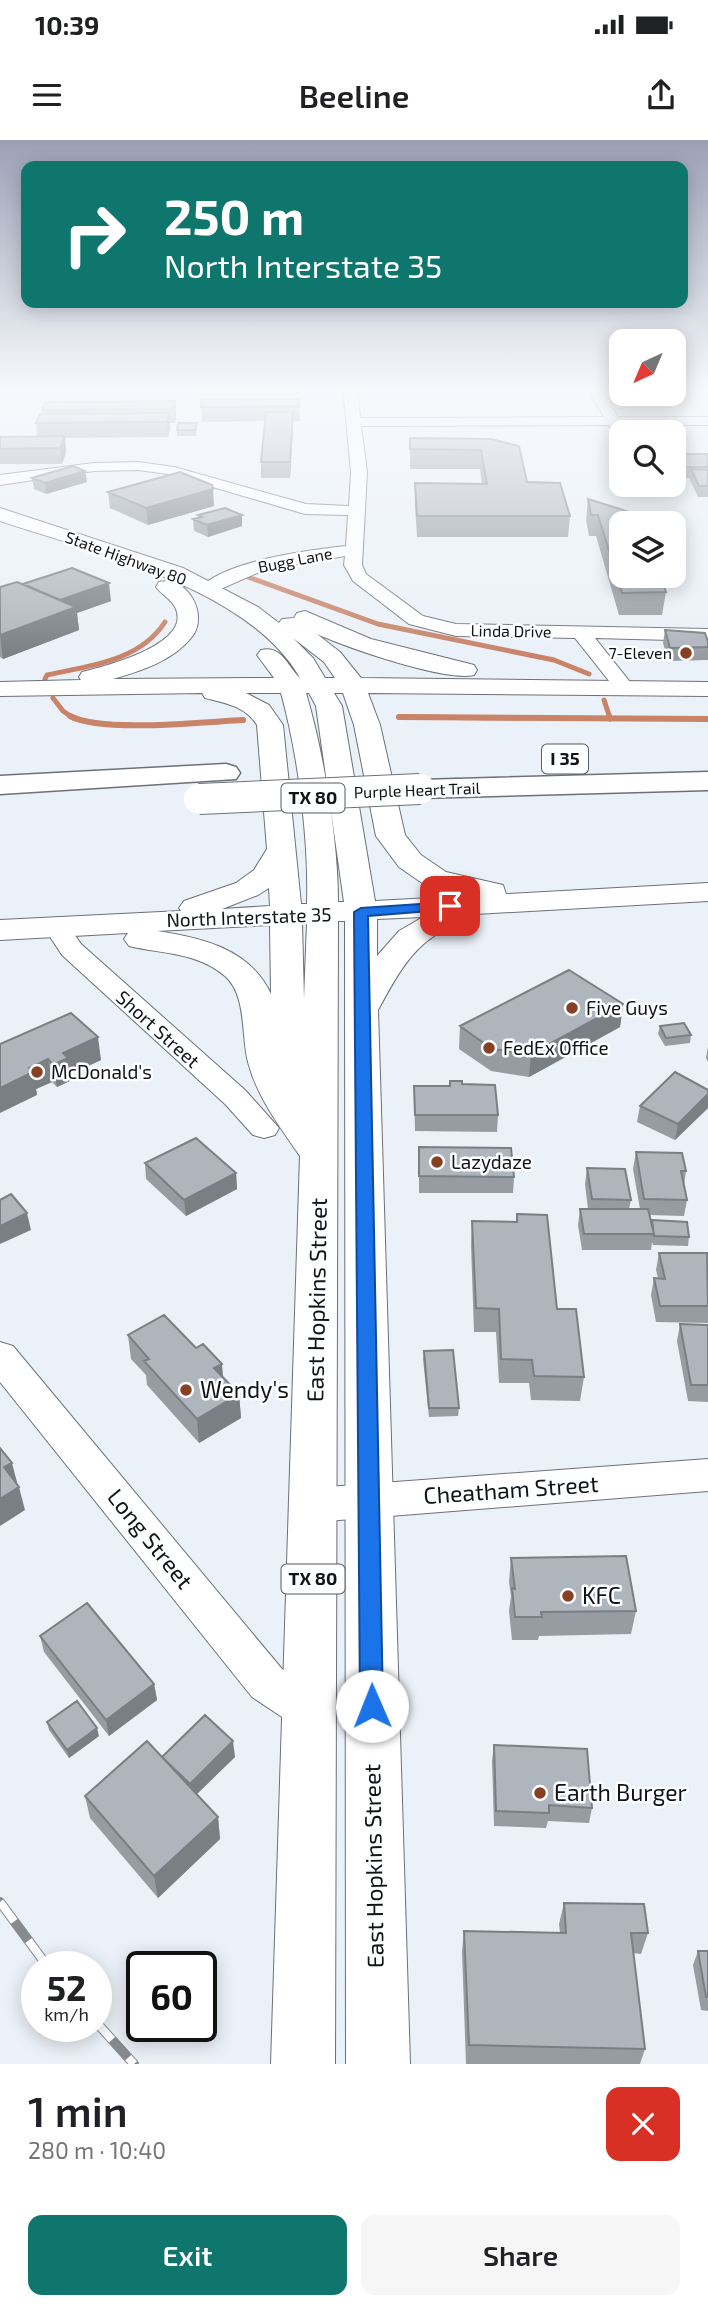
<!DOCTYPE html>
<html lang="en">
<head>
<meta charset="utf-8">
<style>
  body { margin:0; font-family:"Exo 2",sans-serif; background:#f6f6f6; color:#202124; height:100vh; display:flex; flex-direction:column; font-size:26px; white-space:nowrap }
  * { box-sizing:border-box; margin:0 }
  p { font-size:23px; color:#757577 }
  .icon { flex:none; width:38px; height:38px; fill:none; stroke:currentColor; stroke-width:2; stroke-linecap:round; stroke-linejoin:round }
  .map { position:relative; height:1924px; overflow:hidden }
  .side { display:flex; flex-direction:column; background:#fff; flex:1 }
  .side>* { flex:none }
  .guide { position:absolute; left:21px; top:21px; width:667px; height:147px; border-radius:14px; box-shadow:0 4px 18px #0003; background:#0f766e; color:#fff; overflow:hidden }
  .needle { width:46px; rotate:224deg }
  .tools { position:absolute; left:609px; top:189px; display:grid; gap:14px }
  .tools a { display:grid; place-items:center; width:77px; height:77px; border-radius:14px; background:#fff; box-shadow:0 4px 18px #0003; font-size:35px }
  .speed { position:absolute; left:21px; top:1811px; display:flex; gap:14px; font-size:35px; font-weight:700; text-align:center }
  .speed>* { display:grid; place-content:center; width:91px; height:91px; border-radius:50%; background:#fff; box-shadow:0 4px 18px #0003; line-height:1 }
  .speed small { font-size:18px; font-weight:400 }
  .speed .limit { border:4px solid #111; border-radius:10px; background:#fff; color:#111 }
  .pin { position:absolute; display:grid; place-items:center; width:60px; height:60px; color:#fff; margin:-30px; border-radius:14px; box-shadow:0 4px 10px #0006 }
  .me { position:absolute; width:77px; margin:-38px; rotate:359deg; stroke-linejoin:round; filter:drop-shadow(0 0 5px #0008) }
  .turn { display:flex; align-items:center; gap:24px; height:147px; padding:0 28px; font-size:32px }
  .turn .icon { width:91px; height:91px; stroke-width:2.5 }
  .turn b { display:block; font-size:49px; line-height:60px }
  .round { display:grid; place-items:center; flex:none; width:74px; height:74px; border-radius:14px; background:#f6f6f6 }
  .headline { display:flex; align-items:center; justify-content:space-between; height:119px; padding:0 28px }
  h1 { font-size:42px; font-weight:600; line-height:52px }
  .primary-button { display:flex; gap:14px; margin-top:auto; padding:14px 28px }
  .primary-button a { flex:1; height:80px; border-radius:14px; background:#0f766e; color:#fff; font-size:28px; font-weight:600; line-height:80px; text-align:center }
  .primary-button a+a { background:#f6f6f6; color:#202124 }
  .status { display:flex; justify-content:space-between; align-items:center; height:49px; padding:0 35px; background:#fff; direction:ltr }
  .status svg { height:19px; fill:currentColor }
  header { display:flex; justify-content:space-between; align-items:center; height:91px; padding:0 28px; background:#fff; font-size:32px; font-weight:600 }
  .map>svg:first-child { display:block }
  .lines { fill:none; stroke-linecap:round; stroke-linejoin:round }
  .stream-far1 { stroke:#c88368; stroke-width:5 }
  .stream { stroke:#c88368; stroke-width:6 }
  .minor-casing { stroke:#6c7178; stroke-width:2 }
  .major-casing { stroke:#6c7178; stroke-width:2 }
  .highway-casing { stroke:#6c7178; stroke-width:3 }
  .minor { fill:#fff; fill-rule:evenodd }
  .major { fill:#fff; fill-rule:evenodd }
  .highway { fill:#fff; fill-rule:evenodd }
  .rail-casing { stroke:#878b90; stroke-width:10 }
  .rail { stroke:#fcfeff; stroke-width:8; stroke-dasharray:24; stroke-linecap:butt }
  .highway-bridge-casing { stroke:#6c7178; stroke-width:32; stroke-linecap:butt }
  .highway-bridge { stroke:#fff; stroke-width:30 }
  .wall { fill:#969ca2 }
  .shaded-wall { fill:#7a7f84 }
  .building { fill:#afb5bc; stroke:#7a7f84; stroke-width:2 }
  .route { fill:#1a73e8; stroke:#114b97; stroke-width:2 }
  .poi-dot { fill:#884022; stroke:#fcfeff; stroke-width:2.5 }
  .labels { text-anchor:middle; stroke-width:5; stroke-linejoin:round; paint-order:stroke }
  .far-street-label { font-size:16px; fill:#111316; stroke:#fcfeff }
  .far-poi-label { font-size:16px; fill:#111316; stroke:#fcfeff; text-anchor:end }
  .shield { fill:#fcfeff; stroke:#585a5c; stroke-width:2 }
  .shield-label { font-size:18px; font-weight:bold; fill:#111316 }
  .street-label { font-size:19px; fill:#111316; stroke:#fcfeff }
  .poi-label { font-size:19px; fill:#111316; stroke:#fcfeff; text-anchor:start }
  .near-street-label { font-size:23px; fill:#111316; stroke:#fcfeff }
  .near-poi-label { font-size:23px; fill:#111316; stroke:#fcfeff; text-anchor:start }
</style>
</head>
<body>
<div class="status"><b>10:39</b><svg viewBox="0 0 49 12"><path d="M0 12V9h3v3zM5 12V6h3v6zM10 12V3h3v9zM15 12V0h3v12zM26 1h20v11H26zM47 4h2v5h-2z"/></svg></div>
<header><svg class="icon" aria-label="menu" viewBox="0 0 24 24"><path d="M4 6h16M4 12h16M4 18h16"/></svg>Beeline<svg class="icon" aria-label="share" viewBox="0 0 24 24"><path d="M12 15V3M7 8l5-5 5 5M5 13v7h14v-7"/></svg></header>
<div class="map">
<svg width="708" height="1924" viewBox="0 0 708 1924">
  <rect width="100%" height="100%" fill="#ebf1f8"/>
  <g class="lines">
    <!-- stream-far1 -->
    <path class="stream-far1" d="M 248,437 L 378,484 L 554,520 L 589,534
      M 45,539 L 47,535 C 89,526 140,521 165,482
      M 53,558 L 63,571 L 73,578
      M 604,560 L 610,578
      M 399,577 L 523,578"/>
    <!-- stream -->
    <path class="stream" d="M 70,576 C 103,593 202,582 243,580
      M 609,576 L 610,579
      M 399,577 L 708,579"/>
    <defs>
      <path id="minor" d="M 343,248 L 357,248 L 360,278 L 604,277 L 591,255 L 598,251 L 603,252 L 618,277 L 708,277 L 708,285 L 622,285 L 626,292 L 621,292 L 621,299 L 616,298 L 609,285 L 361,286 L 367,332 L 362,425 L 366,434 L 423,476 L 456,484 L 708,489 L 708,501 L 595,498 L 634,547 L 631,551 L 617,551 L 575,498 L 456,496 L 409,484 L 353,441 L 344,425 L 345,416 L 264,430 L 207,455 L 198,450 C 222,421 309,410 346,406 L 348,375 L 305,374 L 168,334 L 138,330 L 94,331 L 0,345 L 0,335 L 94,323 L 138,322 L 174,327 L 306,364 L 349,366 L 351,332 Z
        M 56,778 L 65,781 L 81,804 L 245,950 L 279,988 L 275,995 L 264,998 L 253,995 L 225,964 L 62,815 L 43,786 L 47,781 Z
        M 0,1202 L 13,1206 L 282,1529 L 326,1555 L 332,1570 L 326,1585 L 310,1591 L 294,1585 L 252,1557 L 0,1242 Z
        M 708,1319 L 708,1351 L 314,1382 L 300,1377 L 294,1365 L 300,1353 L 314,1348 Z"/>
      <path id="major" d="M 0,368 L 183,428 L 258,467 L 279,483 L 282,479 L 294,478 L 297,473 L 305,471 L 371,499 L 474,525 L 477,530 L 474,535 C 445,542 346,507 317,494 L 340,512 L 361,538 L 708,542 L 708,556 L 368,553 L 380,585 L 405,695 L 421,715 L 446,732 L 503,745 L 506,754 L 708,743 L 708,761 L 476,774 C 468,786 446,788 434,796 C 407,814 393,843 378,870 L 410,1924 L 346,1924 L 345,781 L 338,781 L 335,1924 L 271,1924 L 300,1016 C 280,987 257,957 248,922 C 241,896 247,855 225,836 C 197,812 162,814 129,806 L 124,799 L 128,793 L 0,800 L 0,780 L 181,771 L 179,768 L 184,761 L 236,743 L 254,730 L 267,709 L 257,585 C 245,566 225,563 205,558 L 202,553 L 0,556 L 0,542 L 81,540 L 79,537 L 82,532 C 105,526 194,504 175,467 C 171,459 161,454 156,447 L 159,442 C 188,435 210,476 191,498 C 172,521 141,531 113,539 L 274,538 L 257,515 L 261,510 C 282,505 287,526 300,538 C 249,448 93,412 0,381 ZM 293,498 L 324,522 L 335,538 L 325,538 L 313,518 ZM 246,553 L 281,553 C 298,614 309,700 307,764 L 301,764 L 283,585 L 269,565 ZM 306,553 L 309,553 L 316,566 L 344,762 L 338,762 C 338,699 324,614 306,553 ZM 334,553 L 343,553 L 354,585 L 376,696 L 399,727 L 425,745 L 468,756 L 375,761 L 342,566 ZM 269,748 L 270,766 L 222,769 L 258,755 ZM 423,777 L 399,791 L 377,816 L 377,779 ZM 302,783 L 307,783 L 304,859 ZM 270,785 L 271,854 C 250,809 203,798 157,791 Z"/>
      <path id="highway" d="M 226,624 L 236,627 L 240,633 L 236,639 L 0,654 L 0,636 Z
        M 708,632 L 708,650 L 420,658 L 410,655 L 405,649 L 410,643 L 420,640 Z"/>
    </defs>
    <!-- minor casing -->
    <use href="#minor" class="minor-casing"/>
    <!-- major casing -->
    <use href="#major" class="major-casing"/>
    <!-- highway casing -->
    <use href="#highway" class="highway-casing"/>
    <!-- minor -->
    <use href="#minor" class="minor"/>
    <!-- major -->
    <use href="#major" class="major"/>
    <!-- highway -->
    <use href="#highway" class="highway"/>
    <defs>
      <path id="rail" d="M 0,1762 L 48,1827
        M 96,1882 L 134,1924"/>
    </defs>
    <!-- rail casing -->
    <use href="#rail" class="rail-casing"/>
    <!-- rail -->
    <use href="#rail" class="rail"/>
    <defs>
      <path id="highway-bridge" d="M 199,659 L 420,649"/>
    </defs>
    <!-- highway-bridge casing -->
    <use href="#highway-bridge" class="highway-bridge-casing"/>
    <!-- highway-bridge -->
    <use href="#highway-bridge" class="highway-bridge"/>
  </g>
  <!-- wall -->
  <path class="wall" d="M 299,259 L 300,281 L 293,281 L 290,338 L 261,338 L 261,322 L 265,281 L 202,282 L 201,267 Z
    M 175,261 L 176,275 L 175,283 L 170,283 L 168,297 L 65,298 L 66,312 L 62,324 L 0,324 L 0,297 L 37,297 L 36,283 L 42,274 L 42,270 Z
    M 197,283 L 197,288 L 196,296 L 177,296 L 177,290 Z
    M 410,298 L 491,299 L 527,342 L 570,376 L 568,397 L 417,397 L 415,364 L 415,343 L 482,344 L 480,329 L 410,329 Z
    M 681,314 L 708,314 L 708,357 L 698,357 L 690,340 L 690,338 L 684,338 L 679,324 Z
    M 85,331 L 87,342 L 46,354 L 34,349 L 32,338 Z
    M 108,352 L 214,366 L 148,385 L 110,368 Z
    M 588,359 L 666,452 L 662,475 L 619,475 L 596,396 L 589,396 L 586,380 Z
    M 198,375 L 242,386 L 208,397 L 194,391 L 193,379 L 199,378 Z
    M 23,444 L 111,461 L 77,473 L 79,490 L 3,519 L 0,517 L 0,447 Z
    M 665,490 L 708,502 L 708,520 L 668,521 L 663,503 Z
    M 623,864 L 620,887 L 529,937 L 491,931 L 459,909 L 460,886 Z
    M 660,886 L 691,895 L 690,903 L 665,906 L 658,894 Z
    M 0,904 L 101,920 L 71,934 L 72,940 L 57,947 L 52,942 L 36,949 L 37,955 Z
    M 708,907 L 708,922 L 706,918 Z
    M 462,944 L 498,975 L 497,992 L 415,991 L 414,946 L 450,946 Z
    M 640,966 L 708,968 L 675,1000 L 637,982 Z
    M 419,1007 L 514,1037 L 513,1053 L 419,1053 Z
    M 636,1012 L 686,1031 L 684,1045 L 687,1060 L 684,1076 L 650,1075 L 651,1084 L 652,1080 L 689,1097 L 688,1106 L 653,1105 L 652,1102 L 651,1110 L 582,1110 L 578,1085 L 580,1069 L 588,1069 L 585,1044 L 587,1028 L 631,1060 L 629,1069 L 640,1069 L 633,1029 Z
    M 145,1023 L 236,1033 L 237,1049 L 186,1076 L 146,1039 Z
    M 517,1074 L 557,1169 L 584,1237 L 580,1261 L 531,1260 L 529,1243 L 499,1243 L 496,1192 L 474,1192 L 471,1105 L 472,1081 L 516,1082 Z
    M 659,1113 L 708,1117 L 708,1183 L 656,1182 L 651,1155 L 654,1138 L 658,1138 L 656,1130 Z
    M 680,1184 L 708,1185 L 708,1262 L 688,1261 L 677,1201 Z
    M 128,1195 L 224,1238 L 239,1254 L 241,1278 L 199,1303 L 147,1245 L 146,1235 L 131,1219 Z
    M 424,1211 L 459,1268 L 458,1276 L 429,1277 L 423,1219 Z
    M 511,1418 L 636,1471 L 631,1494 L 539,1496 L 538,1500 L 512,1500 L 509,1471 L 511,1456 L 509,1442 Z
    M 40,1496 L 154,1544 L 157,1560 L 109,1596 L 44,1512 Z
    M 47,1582 L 99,1596 L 69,1618 L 49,1590 Z
    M 494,1605 L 592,1668 L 589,1683 L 548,1681 L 546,1688 L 494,1686 L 492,1621 Z
    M 162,1617 L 235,1617 L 196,1654 L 218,1677 L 220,1699 L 158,1758 L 90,1678 L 85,1656 Z
    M 564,1763 L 648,1793 L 641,1814 L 633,1813 L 645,1909 L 640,1924 L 466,1924 L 462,1812 L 464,1791 L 560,1793 L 559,1784 Z
    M 698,1811 L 708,1811 L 708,1871 L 701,1870 L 693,1825 Z"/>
  <!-- shaded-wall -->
  <path class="shaded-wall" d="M 175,261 L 176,275 L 175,283 L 174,269 Z
    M 293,272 L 293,287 L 290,338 L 290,322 Z
    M 169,273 L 170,288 L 168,297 L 167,282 Z
    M 65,296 L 66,312 L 62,324 L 60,308 Z
    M 85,331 L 87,342 L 46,354 L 45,343 Z
    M 213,349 L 214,366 L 148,385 L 146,368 Z
    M 242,375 L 242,386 L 208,397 L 207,385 Z
    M 109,443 L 111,461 L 77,473 L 79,490 L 3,519 L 0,495 L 54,462 Z
    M 623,864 L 620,887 L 529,937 L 531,914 Z
    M 98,897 L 101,920 L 71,934 L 72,940 L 57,947 L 53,925 L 63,913 Z
    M 48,919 L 52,942 L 36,949 L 37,955 L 0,973 L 0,948 L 29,928 Z
    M 708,954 L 708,968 L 675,1000 L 678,984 Z
    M 236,1033 L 237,1049 L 186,1076 L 184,1060 Z
    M 27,1073 L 31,1090 L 0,1104 L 0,1086 Z
    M 222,1224 L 224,1247 L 214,1228 Z
    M 239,1254 L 241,1278 L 199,1303 L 197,1279 Z
    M 12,1323 L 18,1346 L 4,1327 Z
    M 19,1347 L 25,1370 L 0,1386 L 0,1359 Z
    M 154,1544 L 157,1560 L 109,1596 L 106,1580 Z
    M 97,1588 L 99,1596 L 69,1618 L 67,1610 Z
    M 233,1601 L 235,1617 L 192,1659 L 190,1644 Z
    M 218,1677 L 220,1699 L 158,1758 L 154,1736 Z"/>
  <!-- building -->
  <path class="building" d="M 202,259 L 299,259 L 299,266 L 201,267 Z
    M 175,261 L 174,269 L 42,270 L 45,262 Z
    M 266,272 L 293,272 L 290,322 L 261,322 Z
    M 169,273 L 167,282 L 36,283 L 40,274 Z
    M 178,283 L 197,283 L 195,290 L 177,290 Z
    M 65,296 L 60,308 L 0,309 L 0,297 Z
    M 410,298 L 491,299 L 519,306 L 527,342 L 560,343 L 570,376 L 417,376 L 415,343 L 487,344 L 481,310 L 410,309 Z
    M 681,314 L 708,314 L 708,327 L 685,327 Z
    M 73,326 L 85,331 L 45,343 L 32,338 Z
    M 691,329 L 708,330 L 708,346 L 699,346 Z
    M 180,332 L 212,345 L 213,349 L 146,368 L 108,352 Z
    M 588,359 L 639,375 L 642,383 L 621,383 L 621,436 L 660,436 L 666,452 L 622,453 L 598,375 L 591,375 Z
    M 225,368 L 242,375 L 207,385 L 193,379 L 202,377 L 198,375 Z
    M 72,428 L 109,443 L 60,460 L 23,444 Z
    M 17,442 L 76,467 L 0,495 L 0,447 Z
    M 665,490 L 705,493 L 708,502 L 708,507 L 670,508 Z
    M 569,830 L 623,864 L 531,914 L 492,909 L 460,886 Z
    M 71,873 L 98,897 L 63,913 L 68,918 L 53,925 L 48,919 L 29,928 L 33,932 L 0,948 L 0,904 Z
    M 684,883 L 691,895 L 666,898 L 660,886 Z
    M 675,932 L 708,950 L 708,954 L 678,984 L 640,966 Z
    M 450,941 L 462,941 L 462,944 L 495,945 L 498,975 L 415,975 L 414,946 L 450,946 Z
    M 196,998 L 236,1033 L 184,1060 L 145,1023 Z
    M 419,1007 L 511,1008 L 514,1037 L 419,1036 Z
    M 636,1012 L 682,1013 L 686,1031 L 681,1031 L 687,1060 L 644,1059 Z
    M 587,1028 L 625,1029 L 631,1060 L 592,1059 Z
    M 11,1054 L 27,1073 L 0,1086 L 0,1060 Z
    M 580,1069 L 648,1069 L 654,1094 L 584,1094 Z
    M 517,1074 L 547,1075 L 557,1169 L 576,1169 L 584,1237 L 534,1236 L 532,1220 L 501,1219 L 499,1169 L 476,1168 L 472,1081 L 517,1082 Z
    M 652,1080 L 687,1082 L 689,1097 L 654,1096 Z
    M 659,1113 L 707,1113 L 708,1166 L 660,1166 L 654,1138 L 665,1139 Z
    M 164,1175 L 196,1208 L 203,1204 L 222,1224 L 214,1228 L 239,1254 L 197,1279 L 144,1221 L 149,1219 L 128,1195 Z
    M 680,1184 L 708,1185 L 708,1245 L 691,1245 Z
    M 453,1210 L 459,1268 L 429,1268 L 424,1211 Z
    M 0,1308 L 12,1323 L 4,1327 L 19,1347 L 0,1359 Z
    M 626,1416 L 636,1471 L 541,1472 L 542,1477 L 515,1477 L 512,1448 L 515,1449 L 511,1418 Z
    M 87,1463 L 154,1544 L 106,1580 L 40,1496 Z
    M 77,1561 L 97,1588 L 67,1610 L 47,1582 Z
    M 205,1575 L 233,1601 L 190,1644 L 162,1617 Z
    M 147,1601 L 218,1677 L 154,1736 L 85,1656 Z
    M 494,1605 L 587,1609 L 592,1668 L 549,1665 L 549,1673 L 496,1671 Z
    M 564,1763 L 644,1764 L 648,1793 L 631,1793 L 645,1909 L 469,1905 L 464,1791 L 566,1793 Z
    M 698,1811 L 708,1811 L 708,1857 L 706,1857 Z"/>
  <!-- sky -->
  <linearGradient id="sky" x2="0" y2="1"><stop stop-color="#9ba0b5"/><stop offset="0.48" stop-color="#f6f9fc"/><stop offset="1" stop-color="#f6f9fc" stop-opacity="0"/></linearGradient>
  <rect width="708" height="518" fill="url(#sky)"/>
  <!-- route -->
  <path class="route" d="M 450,762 L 457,766 L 455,769 L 368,776 L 383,1566 L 380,1574 L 372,1577 L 363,1574 L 360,1566 L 354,772 L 361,768 Z"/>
  <!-- markers -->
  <g class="poi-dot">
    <circle cx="686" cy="513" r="7"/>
    <circle cx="572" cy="868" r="7"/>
    <circle cx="489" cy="908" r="7"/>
    <circle cx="37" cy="932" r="7"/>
    <circle cx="437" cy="1022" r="7"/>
    <circle cx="186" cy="1250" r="7"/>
    <circle cx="568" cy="1456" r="7"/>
    <circle cx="540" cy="1653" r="7"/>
  </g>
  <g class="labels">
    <!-- far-street labels -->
    <g class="far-street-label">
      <text transform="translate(126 418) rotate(20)" y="6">State Highway 80</text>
      <text transform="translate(295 420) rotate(-11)" y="6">Bugg Lane</text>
      <text transform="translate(511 491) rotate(1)" y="6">Linda Drive</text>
      <text transform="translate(417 650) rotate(-2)" y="6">Purple Heart Trail</text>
    </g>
    <!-- far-poi labels -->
    <g class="far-poi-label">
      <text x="672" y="519">7-Eleven</text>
    </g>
    <!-- shield labels -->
    <g class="shield">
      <rect x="542" y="604.5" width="46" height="29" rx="5"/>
      <rect x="281.5" y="643.5" width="63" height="29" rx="5"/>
      <rect x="281.5" y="1424.5" width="63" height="29" rx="5"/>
    </g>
    <g class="shield-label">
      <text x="565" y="625">I 35</text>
      <text x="313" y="664">TX 80</text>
      <text x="313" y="1445">TX 80</text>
    </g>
    <!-- street labels -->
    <g class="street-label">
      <text transform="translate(249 777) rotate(-2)" y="7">North Interstate 35</text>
      <text transform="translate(158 889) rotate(42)" y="7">Short Street</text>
    </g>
    <!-- poi labels -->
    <g class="poi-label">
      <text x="586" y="875">Five Guys</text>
      <text x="503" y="915">FedEx Office</text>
      <text x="51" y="939">McDonald's</text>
      <text x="451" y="1029">Lazydaze</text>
    </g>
    <!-- near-street labels -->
    <g class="near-street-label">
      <text transform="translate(317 1160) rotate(-89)" y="8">East Hopkins Street</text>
      <text transform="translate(511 1350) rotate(-4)" y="8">Cheatham Street</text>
      <text transform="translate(150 1399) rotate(51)" y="8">Long Street</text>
      <text transform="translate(374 1726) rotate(-91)" y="8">East Hopkins Street</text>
    </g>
    <!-- near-poi labels -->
    <g class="near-poi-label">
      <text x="200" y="1258">Wendy's</text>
      <text x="582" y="1464">KFC</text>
      <text x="554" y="1661">Earth Burger</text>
    </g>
  </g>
</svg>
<div class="tools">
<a><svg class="needle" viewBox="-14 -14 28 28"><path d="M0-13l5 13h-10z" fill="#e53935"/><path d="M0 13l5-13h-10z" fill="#757577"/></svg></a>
<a><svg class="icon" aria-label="search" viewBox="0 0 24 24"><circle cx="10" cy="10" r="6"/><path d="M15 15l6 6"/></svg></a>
<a><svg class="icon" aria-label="layers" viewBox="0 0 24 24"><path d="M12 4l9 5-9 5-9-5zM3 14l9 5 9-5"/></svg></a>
</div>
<div class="speed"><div>52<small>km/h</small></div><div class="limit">60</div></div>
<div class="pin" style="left:450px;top:766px;background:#d93025"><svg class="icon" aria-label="arrive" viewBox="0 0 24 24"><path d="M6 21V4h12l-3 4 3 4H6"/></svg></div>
<svg class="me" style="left:372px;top:1566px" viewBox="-20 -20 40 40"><circle r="19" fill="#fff"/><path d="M0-13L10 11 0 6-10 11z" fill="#1a73e8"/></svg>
<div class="guide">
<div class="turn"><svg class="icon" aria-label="right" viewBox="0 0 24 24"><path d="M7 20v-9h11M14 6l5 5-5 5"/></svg><div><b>250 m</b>North Interstate 35</div></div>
</div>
</div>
<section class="side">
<div class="headline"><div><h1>1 min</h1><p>280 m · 10:40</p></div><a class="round" style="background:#d93025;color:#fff"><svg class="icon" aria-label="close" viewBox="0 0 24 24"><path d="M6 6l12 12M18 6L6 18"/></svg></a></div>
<div class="primary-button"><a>Exit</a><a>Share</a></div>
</section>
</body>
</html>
